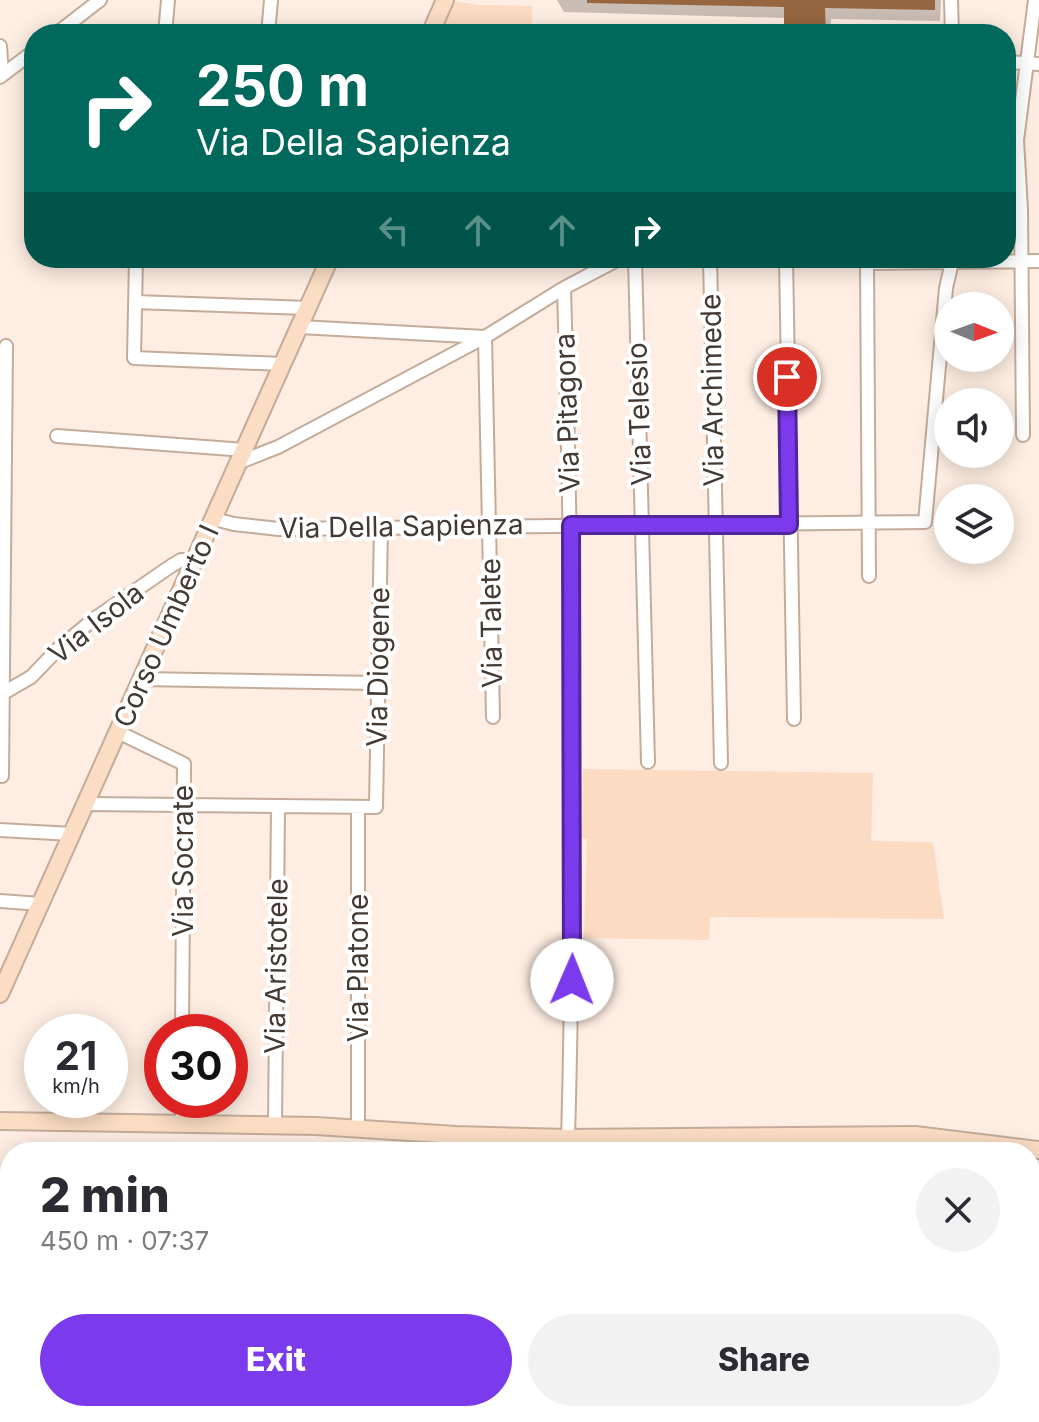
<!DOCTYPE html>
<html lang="en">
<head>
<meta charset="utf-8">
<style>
  body { margin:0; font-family:Inter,sans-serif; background:#f2f2f3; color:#2b2b33; height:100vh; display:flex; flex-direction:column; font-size:30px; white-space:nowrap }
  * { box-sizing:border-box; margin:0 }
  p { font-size:26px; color:#7c7c81 }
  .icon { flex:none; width:44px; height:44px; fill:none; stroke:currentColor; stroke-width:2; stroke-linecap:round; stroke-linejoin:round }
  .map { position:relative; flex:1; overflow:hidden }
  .drawer { position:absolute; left:0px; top:1142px; width:1040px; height:280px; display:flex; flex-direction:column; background:#fff; border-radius:32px 32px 0 0; box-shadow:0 4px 20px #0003 }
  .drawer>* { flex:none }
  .guide { position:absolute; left:24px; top:24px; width:992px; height:244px; border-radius:32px; box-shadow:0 4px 20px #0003; background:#00695c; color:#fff; overflow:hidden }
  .needle { width:52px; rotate:91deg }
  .fabs { position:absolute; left:934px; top:292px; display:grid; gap:16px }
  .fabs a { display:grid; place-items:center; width:80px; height:80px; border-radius:50%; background:#fff; box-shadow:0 4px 20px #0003; font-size:40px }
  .speed { position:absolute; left:24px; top:1014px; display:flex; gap:16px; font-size:40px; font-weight:700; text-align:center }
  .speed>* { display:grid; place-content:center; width:104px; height:104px; border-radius:50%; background:#fff; box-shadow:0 4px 20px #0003; line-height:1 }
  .speed small { font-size:20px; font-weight:400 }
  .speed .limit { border:12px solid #d22; background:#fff; color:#111 }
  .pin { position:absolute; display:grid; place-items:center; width:68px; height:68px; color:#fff; margin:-34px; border:4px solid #fff; border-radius:50%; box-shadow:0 2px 8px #0007 }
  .me { position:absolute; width:88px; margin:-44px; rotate:1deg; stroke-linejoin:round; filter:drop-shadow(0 0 6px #0008) }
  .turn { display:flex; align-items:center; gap:28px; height:168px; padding:0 40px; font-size:36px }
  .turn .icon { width:104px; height:104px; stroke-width:2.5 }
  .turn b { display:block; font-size:56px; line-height:68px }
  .lanes { display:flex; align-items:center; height:76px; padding:0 40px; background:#0003; justify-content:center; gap:40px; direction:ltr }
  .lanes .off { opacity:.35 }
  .round { display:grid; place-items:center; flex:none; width:84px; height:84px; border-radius:42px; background:#f2f2f3 }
  .headline { display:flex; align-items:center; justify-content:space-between; height:136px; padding:0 40px }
  h1 { font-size:48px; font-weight:800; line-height:60px }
  .action { display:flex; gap:16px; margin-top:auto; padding:16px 40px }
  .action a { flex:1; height:92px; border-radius:48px; background:#7c3aed; color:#fff; font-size:32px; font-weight:800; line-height:92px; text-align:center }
  .action a+a { background:#f2f2f3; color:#2b2b33 }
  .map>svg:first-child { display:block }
  .green { fill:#fcdbc3 }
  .shadow { fill:#0003 }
  .building { fill:#966640 }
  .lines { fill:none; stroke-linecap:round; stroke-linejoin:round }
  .street-casing { stroke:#c4ac9a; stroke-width:16 }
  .secondary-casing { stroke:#c4ac9a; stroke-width:20 }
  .street { stroke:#fff; stroke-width:12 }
  .secondary { stroke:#faddc3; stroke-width:16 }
  .route-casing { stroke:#51269a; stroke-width:20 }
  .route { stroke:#7c3aed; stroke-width:14 }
  .labels { text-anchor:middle; stroke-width:8; stroke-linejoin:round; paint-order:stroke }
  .street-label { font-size:28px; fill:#443a33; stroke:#fff }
</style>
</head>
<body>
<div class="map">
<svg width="1039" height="1422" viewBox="0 0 1039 1422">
  <rect width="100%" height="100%" fill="#fdede2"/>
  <!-- green -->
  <path class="green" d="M 448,0 L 478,5 L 532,6 L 532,30 L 487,29 L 486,34 L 431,34 Z
    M 583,769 L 873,773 L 871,841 L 933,842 L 944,919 L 710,917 L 709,940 L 584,938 L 587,839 L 582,838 Z"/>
  <!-- shadow -->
  <path class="shadow" d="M 557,0 L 941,0 L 940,21 L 831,19 L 831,34 L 786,34 L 786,18 L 564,12 Z"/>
  <!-- building -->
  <path class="building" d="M 587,0 L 935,0 L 935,10 L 825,8 L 826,34 L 784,34 L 784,7 L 587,3 Z"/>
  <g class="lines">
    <defs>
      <path id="street" d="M 951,0 L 952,34
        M 56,34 L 100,0
        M 165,34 L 168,0
        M 268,34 L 271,0
        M 0,46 L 2,75
        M 1006,62 L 1039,64
        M 0,77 L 34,51
        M 136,258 L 134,358 L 283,364
        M 635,258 L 648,762
        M 710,258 L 721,763
        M 786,258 L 794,719
        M 135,302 L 308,308
        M 300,327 L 485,337 L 493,717
        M 1023,435 L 1021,210 L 1017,140 L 1035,0
        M 57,436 L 245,450
        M 240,462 L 278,447 L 485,337 L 564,288 L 621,258
        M 214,519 L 234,524 L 279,529 L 925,522 L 946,288 L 953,258
        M 869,576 L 867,263 L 1039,261
        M 141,679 L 378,683
        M 0,695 L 31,677 L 59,648 L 94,619 L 171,566 L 181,560 L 195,561
        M 118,732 L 184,764 L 182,1032
        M 2,776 L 6,346
        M 86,804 L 376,807 L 381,527
        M 0,830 L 72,834
        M 0,901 L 41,904
        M 182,1124 L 182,1100
        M 275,1125 L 278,806
        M 358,1129 L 358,807
        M 550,1152 L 555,1144 L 568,1138 C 576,854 572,571 564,288
        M 0,1221 L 10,1221
        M 0,1296 L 10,1296
        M 0,1402 L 10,1403
        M 236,1422 L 237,1412
        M 523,1422 L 523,1412"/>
      <path id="secondary" d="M 430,34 L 445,0
        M 0,994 L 330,258
        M 0,1121 L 316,1126 L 456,1135 L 568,1138 L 915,1135 L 1039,1150"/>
    </defs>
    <!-- street casing -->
    <use href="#street" class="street-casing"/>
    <!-- secondary casing -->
    <use href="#secondary" class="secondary-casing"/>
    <!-- street -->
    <use href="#street" class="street"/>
    <!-- secondary -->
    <use href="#secondary" class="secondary"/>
  </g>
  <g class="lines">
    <defs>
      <path id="route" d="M 572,980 L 571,525 L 789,525 L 787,377"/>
    </defs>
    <!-- route casing -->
    <use href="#route" class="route-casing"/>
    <!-- route -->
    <use href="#route" class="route"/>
  </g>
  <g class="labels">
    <!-- street labels -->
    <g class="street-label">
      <text transform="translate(712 390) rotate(-91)" y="10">Via Archimede</text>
      <text transform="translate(567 413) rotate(-92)" y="10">Via Pitagora</text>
      <text transform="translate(639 414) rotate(-92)" y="10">Via Telesio</text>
      <text transform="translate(401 526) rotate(-1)" y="10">Via Della Sapienza</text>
      <text transform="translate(96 623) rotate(-38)" y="10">Via Isola</text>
      <text transform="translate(491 623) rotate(-91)" y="10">Via Talete</text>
      <text transform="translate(166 626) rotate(-66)" y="10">Corso Umberto I</text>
      <text transform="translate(378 667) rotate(-89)" y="10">Via Diogene</text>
      <text transform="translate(183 861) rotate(-90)" y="10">Via Socrate</text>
      <text transform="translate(276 966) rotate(-89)" y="10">Via Aristotele</text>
      <text transform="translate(358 968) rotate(-90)" y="10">Via Platone</text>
    </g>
  </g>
</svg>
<div class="fabs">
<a><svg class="needle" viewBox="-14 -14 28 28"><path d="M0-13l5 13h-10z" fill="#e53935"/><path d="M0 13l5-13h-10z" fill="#7c7c81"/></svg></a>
<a><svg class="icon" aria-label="sound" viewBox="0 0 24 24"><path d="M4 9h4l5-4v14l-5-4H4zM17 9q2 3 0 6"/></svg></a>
<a><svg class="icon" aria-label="layers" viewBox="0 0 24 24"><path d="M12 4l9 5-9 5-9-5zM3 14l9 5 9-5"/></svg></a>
</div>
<div class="speed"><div>21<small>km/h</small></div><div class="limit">30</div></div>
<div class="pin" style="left:787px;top:377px;background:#d93025"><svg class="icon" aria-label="arrive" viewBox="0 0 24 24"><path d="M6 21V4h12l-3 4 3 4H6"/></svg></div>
<svg class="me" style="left:572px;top:980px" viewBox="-20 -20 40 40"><circle r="19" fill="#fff"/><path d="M0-13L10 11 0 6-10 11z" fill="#7c3aed"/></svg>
<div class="guide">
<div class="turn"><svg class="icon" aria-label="right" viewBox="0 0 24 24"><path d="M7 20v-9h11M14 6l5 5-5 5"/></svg><div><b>250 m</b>Via Della Sapienza</div></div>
<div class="lanes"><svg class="icon off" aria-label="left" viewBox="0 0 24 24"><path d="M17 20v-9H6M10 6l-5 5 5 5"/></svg><svg class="icon off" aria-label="ahead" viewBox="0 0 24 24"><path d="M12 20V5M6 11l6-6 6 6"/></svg><svg class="icon off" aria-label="ahead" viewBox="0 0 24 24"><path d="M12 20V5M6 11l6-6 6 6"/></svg><svg class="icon" aria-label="right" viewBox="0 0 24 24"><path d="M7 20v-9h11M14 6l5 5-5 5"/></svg></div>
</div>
<section class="drawer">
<div class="headline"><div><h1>2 min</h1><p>450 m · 07:37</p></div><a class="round"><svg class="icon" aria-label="close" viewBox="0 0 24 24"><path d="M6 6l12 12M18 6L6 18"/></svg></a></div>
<div class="action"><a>Exit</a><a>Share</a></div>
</section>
</div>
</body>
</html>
